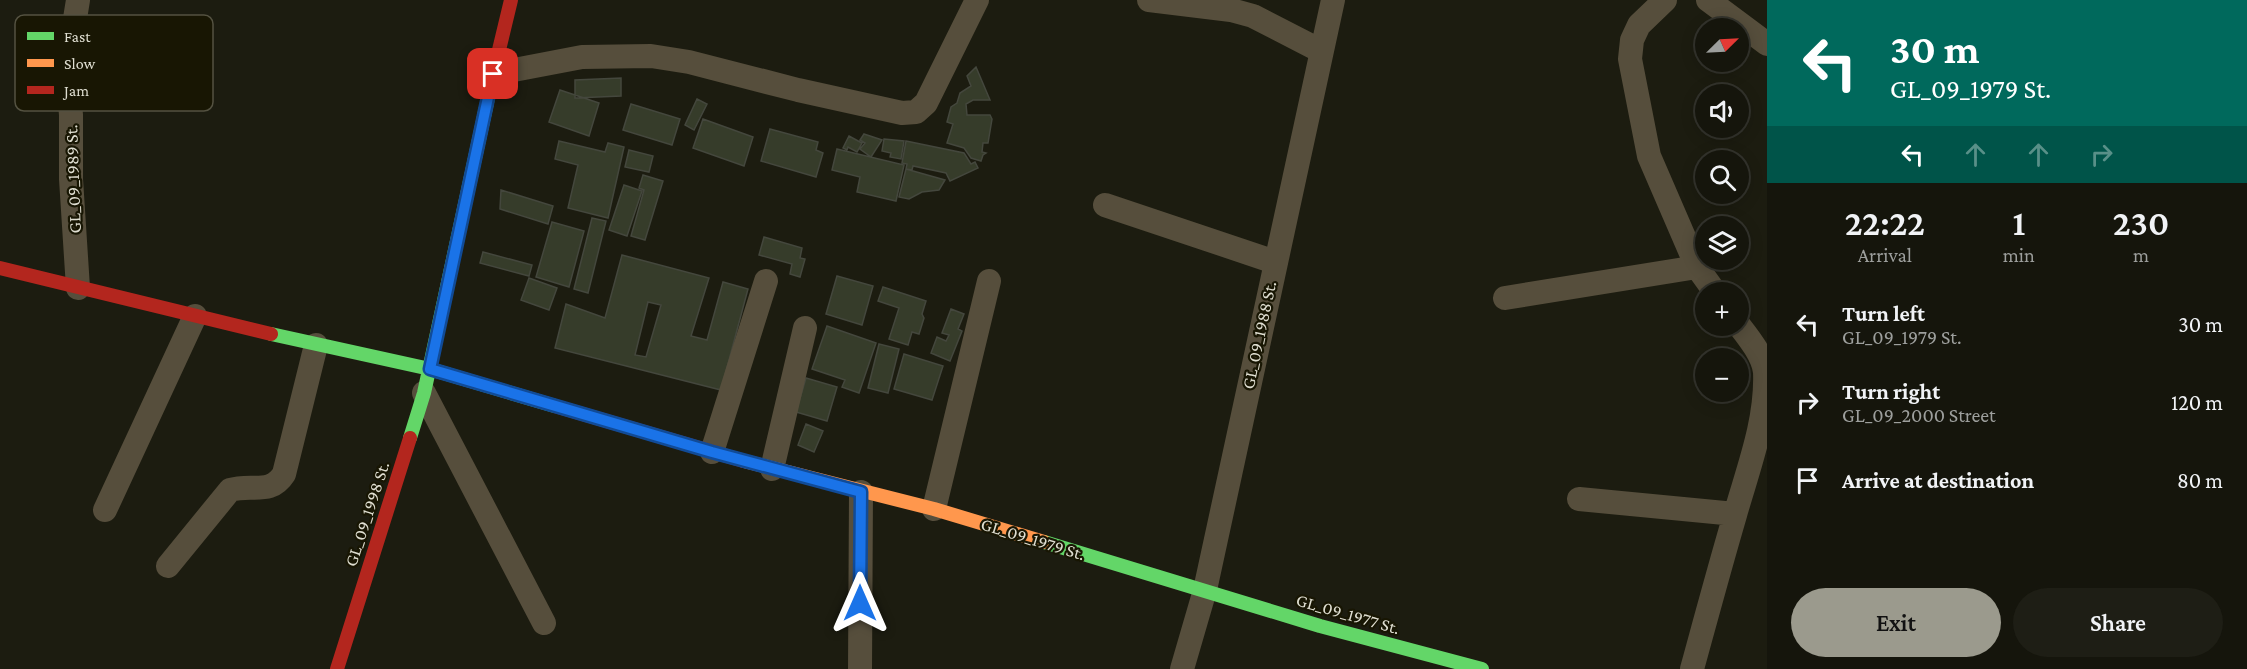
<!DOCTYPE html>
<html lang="en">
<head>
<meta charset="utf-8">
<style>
  body { margin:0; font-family:"Crimson Pro",serif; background:#1e1e15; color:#f1f3f6; height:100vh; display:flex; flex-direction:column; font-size:22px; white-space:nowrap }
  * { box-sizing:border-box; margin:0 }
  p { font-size:20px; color:#9d9f9d }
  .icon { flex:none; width:33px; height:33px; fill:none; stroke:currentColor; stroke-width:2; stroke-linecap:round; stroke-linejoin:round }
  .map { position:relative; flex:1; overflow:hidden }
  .side { display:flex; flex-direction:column; background:#15150c; width:480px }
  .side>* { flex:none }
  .top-card { background:#00695c; color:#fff; overflow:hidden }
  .needle { width:39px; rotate:66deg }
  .fabs { position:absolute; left:1695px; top:18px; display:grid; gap:12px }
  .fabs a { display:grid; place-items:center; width:54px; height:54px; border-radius:50%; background:#15150c; box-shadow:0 3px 15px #0003,0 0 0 2px #34342d; font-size:30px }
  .pin { position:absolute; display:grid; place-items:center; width:51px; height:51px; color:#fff; margin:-26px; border-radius:12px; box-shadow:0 3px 9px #0006 }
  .me { position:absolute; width:66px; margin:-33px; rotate:0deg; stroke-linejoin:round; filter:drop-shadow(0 0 4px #0008) }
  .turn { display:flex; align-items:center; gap:21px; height:126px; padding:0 24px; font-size:27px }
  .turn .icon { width:78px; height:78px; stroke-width:2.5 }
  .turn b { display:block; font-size:42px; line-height:51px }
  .lanes { display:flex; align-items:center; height:57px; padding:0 24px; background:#0003; justify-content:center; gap:30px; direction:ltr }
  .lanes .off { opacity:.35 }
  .eta { display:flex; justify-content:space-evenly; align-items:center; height:102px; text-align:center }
  .eta b { font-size:36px; font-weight:600; line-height:42px }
  .button { display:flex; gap:12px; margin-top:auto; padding:12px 24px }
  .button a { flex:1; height:69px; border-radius:36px; background:#9b9a8d; color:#111; font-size:24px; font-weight:600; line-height:69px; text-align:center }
  .button a+a { background:#1e1e15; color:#f1f3f6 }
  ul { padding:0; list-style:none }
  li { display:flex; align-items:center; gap:18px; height:78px; padding:0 24px }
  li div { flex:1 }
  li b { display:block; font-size:22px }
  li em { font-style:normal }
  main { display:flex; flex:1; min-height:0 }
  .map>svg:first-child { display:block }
  .building { fill:#363c2a; stroke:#44473d; stroke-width:1.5; fill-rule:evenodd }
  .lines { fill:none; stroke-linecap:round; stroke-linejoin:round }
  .street { stroke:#564e3c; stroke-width:24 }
  .fast { stroke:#63d668; stroke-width:14 }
  .slow { stroke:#ff974d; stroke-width:14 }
  .jam { stroke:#b3261e; stroke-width:14 }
  .route-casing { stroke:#114b97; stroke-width:15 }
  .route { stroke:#1a73e8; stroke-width:10 }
  .labels { text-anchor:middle; stroke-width:4.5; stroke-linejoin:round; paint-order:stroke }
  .street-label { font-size:18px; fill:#dfded1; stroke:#181603 }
  .key { fill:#181603; stroke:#545241; stroke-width:1.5 }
  .key-label { font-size:16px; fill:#dfded1 }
</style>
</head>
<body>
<main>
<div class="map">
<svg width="1767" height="669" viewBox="0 0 1767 669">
  <rect width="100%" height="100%" fill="#1c1c10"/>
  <!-- building -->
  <path class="building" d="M 976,67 L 990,100 L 973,100 L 966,104 L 967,115 L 990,115 L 992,119 L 988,143 L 983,143 L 982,152 L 986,153 L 983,155 L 981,161 L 971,158 L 964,148 L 947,143 L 953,124 L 947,122 L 951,107 L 957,103 L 960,93 L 971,86 L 967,76 Z
    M 621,78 L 621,96 L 575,98 L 575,80 Z
    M 560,90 L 599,103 L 589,136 L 549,122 Z
    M 697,99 L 707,104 L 694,130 L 685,125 Z
    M 631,104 L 680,119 L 672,145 L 623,130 Z
    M 703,119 L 753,137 L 744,166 L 693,148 Z
    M 770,129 L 818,142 L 816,150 L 823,153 L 816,177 L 761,161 Z
    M 864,134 L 882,140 L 871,157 L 860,149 L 865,143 L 860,140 Z
    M 849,136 L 862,143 L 857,152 L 848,147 L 847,150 L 843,148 Z
    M 884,139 L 904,141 L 901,159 L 890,157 L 891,153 L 882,151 Z
    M 559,141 L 605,152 L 608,143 L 624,147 L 608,218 L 568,208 L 578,165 L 555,159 Z
    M 906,141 L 964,153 L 971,164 L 975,162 L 978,168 L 950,181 L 946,173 L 913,166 L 912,170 L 906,169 L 907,164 L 902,163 Z
    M 837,149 L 904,165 L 896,201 L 857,192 L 860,177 L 832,170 Z
    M 629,150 L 653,156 L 649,172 L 625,167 Z
    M 906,169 L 945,180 L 939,190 L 922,192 L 909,199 L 899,197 Z
    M 643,175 L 663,181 L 645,240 L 631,236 L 644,190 L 639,188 Z
    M 624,185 L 642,191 L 627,236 L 609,230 Z
    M 501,190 L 553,206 L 548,224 L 500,209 Z
    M 592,218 L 606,221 L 588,293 L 574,289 Z
    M 552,222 L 584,231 L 569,287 L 536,277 Z
    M 764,237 L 802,248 L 800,258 L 805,259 L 800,277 L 790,274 L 792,264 L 759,255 Z
    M 483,252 L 532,265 L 529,276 L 480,263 Z
    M 622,255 L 709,278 L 691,336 L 707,340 L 723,282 L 748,289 L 721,390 L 555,348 L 566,304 L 605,318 ZM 648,302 L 661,305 L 646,357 L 635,355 Z
    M 837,276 L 873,286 L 862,325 L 826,314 Z
    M 529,278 L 557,288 L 549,310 L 521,300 Z
    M 883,287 L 926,301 L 922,314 L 924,318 L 919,334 L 912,332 L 908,345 L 889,339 L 899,308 L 878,301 Z
    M 951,309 L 964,314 L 958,329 L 962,331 L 950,361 L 931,353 L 937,337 L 946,341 L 949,335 L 942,333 Z
    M 827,326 L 876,343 L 859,393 L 842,387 L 845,380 L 812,369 Z
    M 879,344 L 899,349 L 888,393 L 868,388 Z
    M 904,354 L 943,366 L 932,400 L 894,389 Z
    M 806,378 L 837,387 L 827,421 L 796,412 Z
    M 806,424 L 823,431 L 814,452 L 798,445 Z"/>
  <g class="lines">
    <!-- street -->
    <path class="street" d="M 1149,0 L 1231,10 L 1253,16 L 1321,51
      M 1665,0 L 1639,25 L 1632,40 L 1630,59 L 1649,156 L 1697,267 L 1715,292
      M 1708,0 L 1767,44
      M 493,74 L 582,57 L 651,56 L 689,62 L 798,90 L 902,113 L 916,112 L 926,103 L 977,0
      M 1105,205 L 1275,262
      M 78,288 L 71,179 L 71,115 L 67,68 L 78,0
      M 1505,298 L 1697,267
      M 424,393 L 544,623
      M 712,452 L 766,281
      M 772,469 L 805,328
      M 1579,499 L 1735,514
      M 934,509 L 989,281
      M 105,510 L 195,316
      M 168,566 L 230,490 C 252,483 270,496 284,474 L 316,345
      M 860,669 L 861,492
      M 1182,669 L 1205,590 L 1333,0
      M 1692,669 C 1706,618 1720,566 1735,515 C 1748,469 1767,421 1765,372 C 1763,355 1748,337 1738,324"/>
    <!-- fast -->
    <path class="fast" d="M 271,334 L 430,369 L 555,406
      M 410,438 L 424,393 L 493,75
      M 1044,542 L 1320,626 L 1482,669"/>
    <!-- slow -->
    <path class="slow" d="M 744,461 L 934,509 L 1044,542"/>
    <!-- jam -->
    <path class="jam" d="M 493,75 L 511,0
      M 0,268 L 271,334
      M 555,406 L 744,461
      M 337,669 L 410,438"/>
  </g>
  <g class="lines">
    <defs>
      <path id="route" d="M 493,74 L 430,369 L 712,452 L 861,492 L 860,603"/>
    </defs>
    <!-- route casing -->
    <use href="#route" class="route-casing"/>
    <!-- route -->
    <use href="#route" class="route"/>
  </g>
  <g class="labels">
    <!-- street labels -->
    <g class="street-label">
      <text transform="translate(73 179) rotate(-92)" y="6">GL_09_1989 St.</text>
      <text transform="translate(1259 335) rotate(-78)" y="6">GL_09_1988 St.</text>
      <text transform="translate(367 514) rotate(-72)" y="6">GL_09_1998 St.</text>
      <text transform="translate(1033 539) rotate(17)" y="6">GL_09_1979 St.</text>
      <text transform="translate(1348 614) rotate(16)" y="6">GL_09_1977 St.</text>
    </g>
  </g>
  <!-- legend -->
  <rect x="15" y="15" width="198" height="96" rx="9" class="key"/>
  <rect x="27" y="32" width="27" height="8" fill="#63d668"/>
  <rect x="27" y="59" width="27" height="8" fill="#ff974d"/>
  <rect x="27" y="86" width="27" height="8" fill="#b3261e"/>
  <g class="key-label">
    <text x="64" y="42">Fast</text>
    <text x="64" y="69">Slow</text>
    <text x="64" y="96">Jam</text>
  </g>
</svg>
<div class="fabs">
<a><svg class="needle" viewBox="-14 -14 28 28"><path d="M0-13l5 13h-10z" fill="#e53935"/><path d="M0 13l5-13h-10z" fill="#9d9f9d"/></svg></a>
<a><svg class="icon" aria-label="sound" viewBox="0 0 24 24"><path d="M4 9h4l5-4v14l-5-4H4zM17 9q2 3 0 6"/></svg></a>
<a><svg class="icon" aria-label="search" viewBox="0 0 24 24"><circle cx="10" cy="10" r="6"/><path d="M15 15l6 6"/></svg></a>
<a><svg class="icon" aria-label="layers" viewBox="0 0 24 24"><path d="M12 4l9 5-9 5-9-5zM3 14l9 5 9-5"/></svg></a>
<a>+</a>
<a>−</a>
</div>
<div class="pin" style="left:493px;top:74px;background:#d93025"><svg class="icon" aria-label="arrive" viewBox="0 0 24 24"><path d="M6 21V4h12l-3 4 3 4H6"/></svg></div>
<svg class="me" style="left:860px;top:603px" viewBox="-20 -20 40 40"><path d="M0-17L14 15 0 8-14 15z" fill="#1a73e8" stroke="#fff" stroke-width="4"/></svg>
</div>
<section class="side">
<div class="top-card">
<div class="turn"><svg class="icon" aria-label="left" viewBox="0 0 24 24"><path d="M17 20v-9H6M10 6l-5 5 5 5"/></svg><div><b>30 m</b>GL_09_1979 St.</div></div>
<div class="lanes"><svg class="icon" aria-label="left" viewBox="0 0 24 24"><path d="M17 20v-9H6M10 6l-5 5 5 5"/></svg><svg class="icon off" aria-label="ahead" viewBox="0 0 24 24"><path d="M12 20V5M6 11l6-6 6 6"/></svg><svg class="icon off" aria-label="ahead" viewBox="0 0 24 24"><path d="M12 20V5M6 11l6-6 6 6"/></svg><svg class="icon off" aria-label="right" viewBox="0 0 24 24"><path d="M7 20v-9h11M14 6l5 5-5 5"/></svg></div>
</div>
<div class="eta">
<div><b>22:22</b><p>Arrival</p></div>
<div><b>1</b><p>min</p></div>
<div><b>230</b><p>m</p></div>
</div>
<ul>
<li><svg class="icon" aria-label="left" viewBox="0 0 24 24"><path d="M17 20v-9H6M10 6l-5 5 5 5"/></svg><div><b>Turn left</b><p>GL_09_1979 St.</p></div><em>30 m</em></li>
<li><svg class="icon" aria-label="right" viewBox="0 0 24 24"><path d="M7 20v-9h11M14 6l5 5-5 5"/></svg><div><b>Turn right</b><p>GL_09_2000 Street</p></div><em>120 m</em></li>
<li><svg class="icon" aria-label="arrive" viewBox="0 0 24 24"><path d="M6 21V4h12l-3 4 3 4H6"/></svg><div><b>Arrive at destination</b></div><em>80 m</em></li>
</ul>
<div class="button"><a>Exit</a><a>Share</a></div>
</section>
</main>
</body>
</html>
